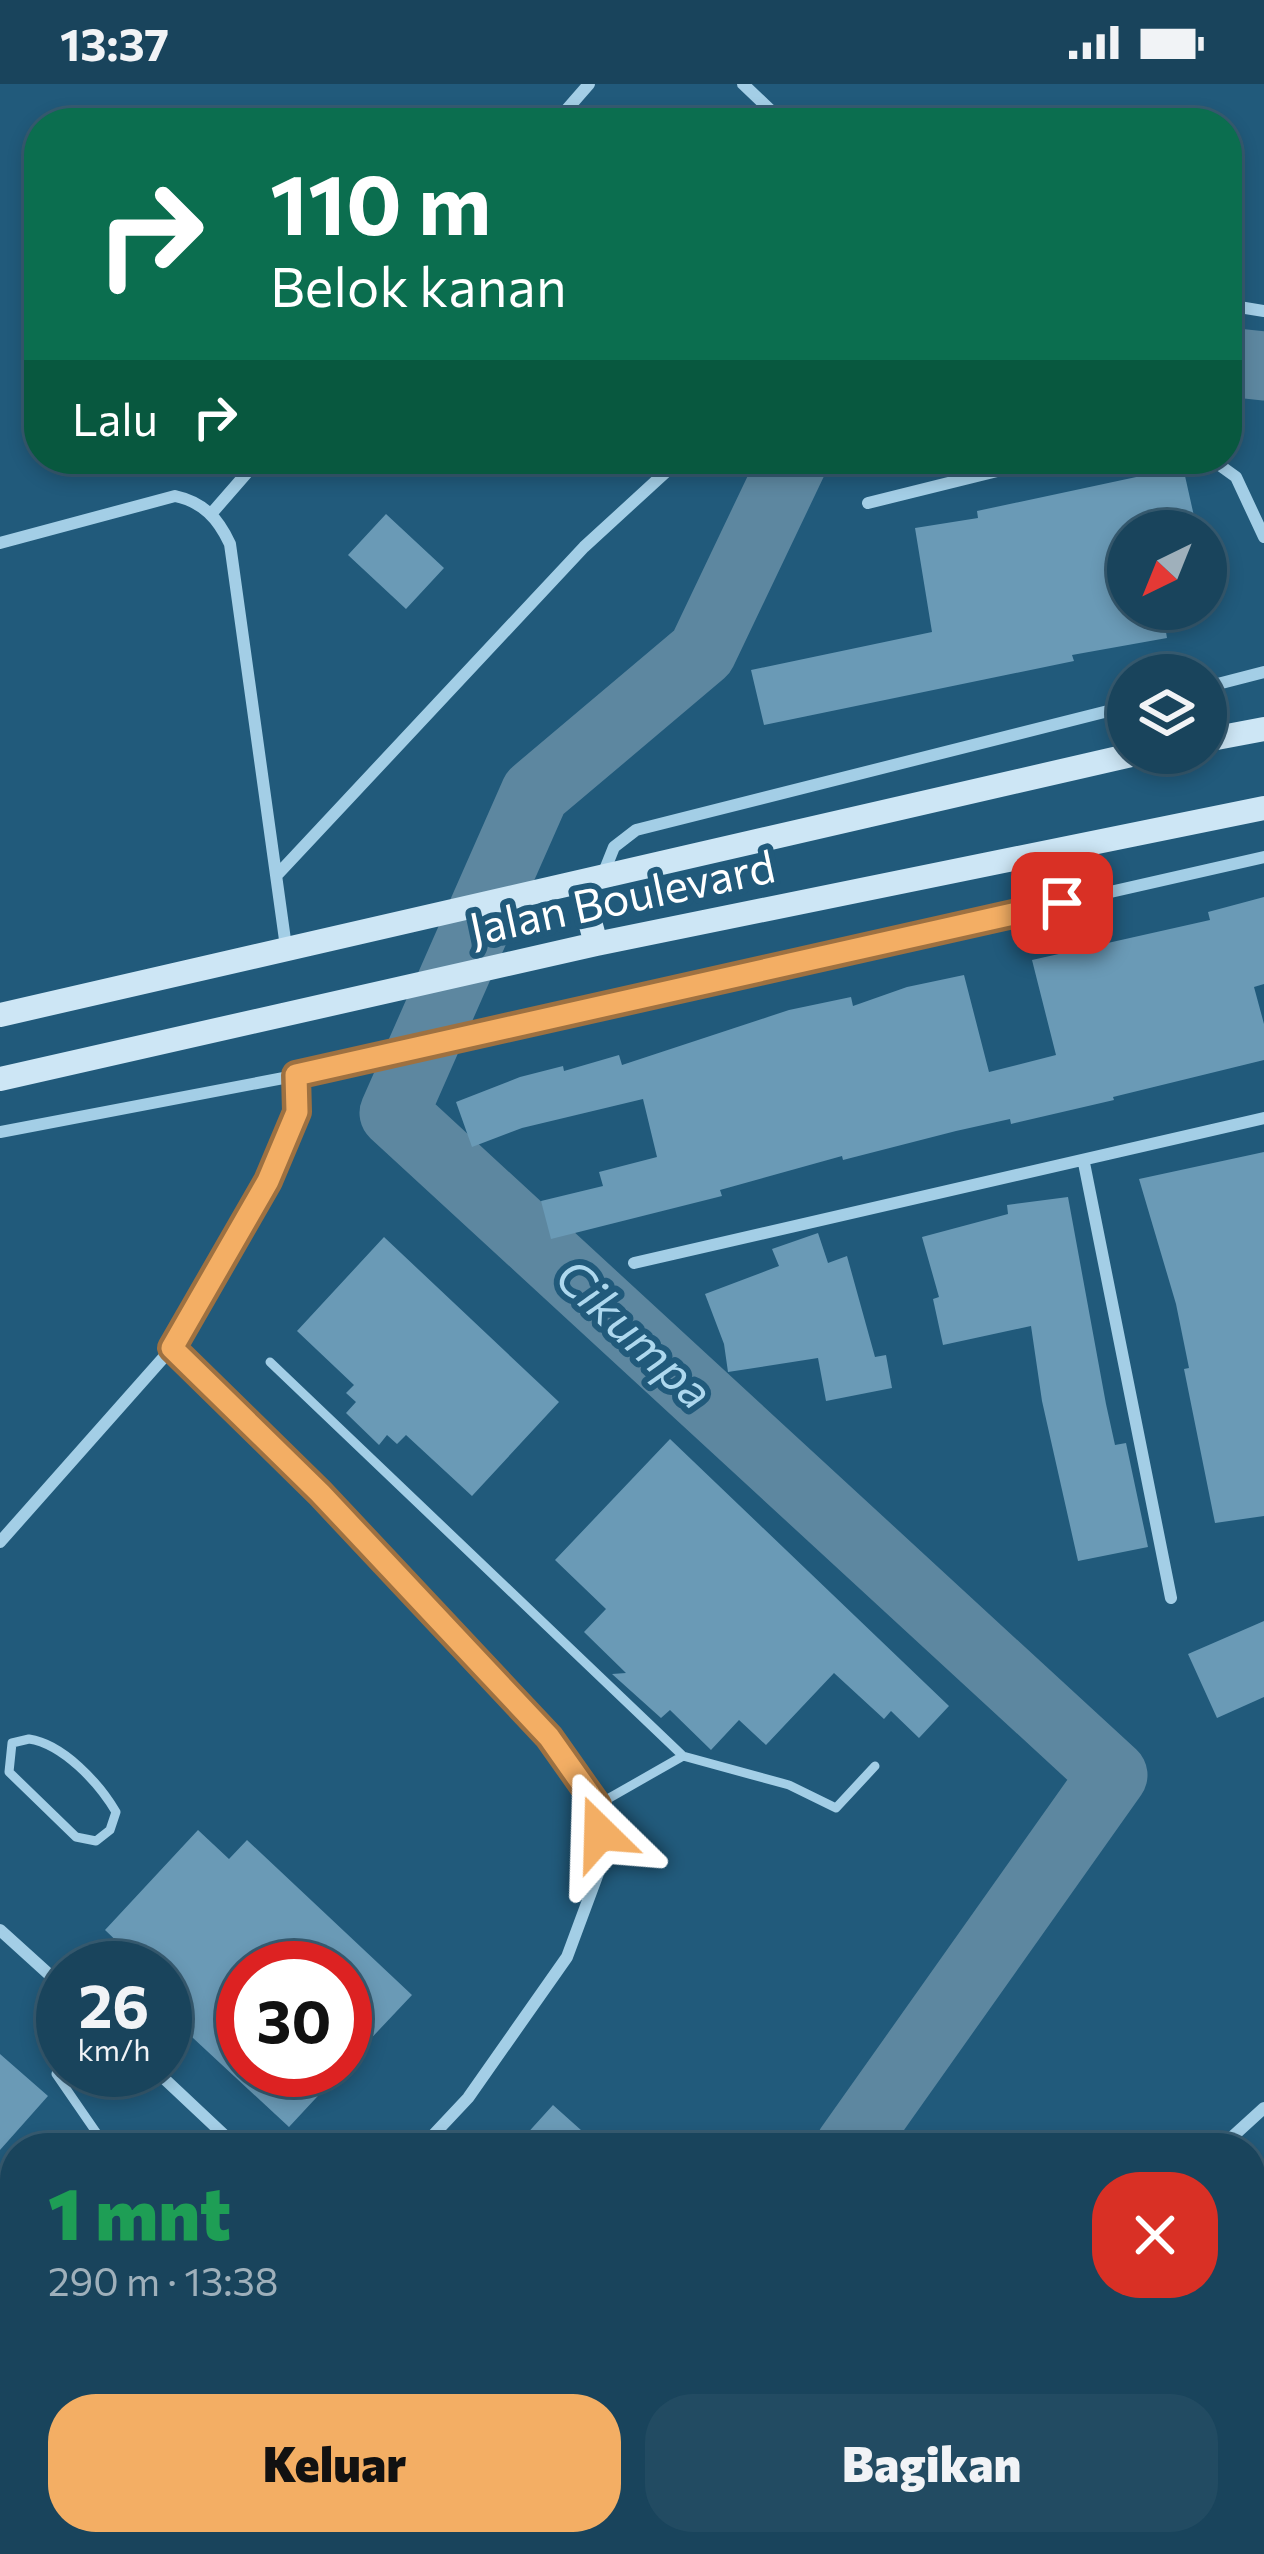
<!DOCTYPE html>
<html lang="id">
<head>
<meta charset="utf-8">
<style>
  body { margin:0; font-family:Commissioner,sans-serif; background:#224b62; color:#f1f3f6; height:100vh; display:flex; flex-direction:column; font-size:45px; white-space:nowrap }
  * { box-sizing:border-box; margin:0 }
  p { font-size:39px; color:#9fb0bb }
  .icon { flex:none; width:66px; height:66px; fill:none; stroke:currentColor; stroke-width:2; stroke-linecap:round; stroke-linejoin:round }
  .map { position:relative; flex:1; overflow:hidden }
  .sheet { position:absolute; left:0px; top:2049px; width:1266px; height:423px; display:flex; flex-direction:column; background:#19445c; border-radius:48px 48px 0 0; box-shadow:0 6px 18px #0003,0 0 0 3px #375c72 }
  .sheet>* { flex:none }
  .banner { position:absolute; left:24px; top:24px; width:1218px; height:366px; border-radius:48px; box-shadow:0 6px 18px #0003,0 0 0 3px #375c72; background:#0b6e4f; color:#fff; overflow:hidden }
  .needle { width:78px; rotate:223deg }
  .tools { position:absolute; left:1107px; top:426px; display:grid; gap:24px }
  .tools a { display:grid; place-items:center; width:120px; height:120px; border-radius:50%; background:#19445c; box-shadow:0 6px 18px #0003,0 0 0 3px #375c72; font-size:60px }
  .speed { position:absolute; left:36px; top:1857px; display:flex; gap:24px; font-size:60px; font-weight:700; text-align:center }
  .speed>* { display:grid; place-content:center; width:156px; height:156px; border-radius:50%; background:#19445c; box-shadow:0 6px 18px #0003,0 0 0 3px #375c72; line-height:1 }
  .speed small { font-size:30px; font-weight:400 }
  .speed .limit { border:18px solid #d22; background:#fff; color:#111 }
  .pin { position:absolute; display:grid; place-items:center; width:102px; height:102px; color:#fff; margin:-51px; border-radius:24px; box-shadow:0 6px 18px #0006 }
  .me { position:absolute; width:132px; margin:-66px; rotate:338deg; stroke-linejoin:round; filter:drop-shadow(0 0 9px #0008) }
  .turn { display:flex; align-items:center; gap:42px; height:252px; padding:0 48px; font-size:54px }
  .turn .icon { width:156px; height:156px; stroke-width:2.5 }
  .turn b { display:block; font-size:84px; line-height:102px }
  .then { display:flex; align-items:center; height:114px; padding:0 48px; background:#0003; gap:24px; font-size:45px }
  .round { display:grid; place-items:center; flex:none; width:126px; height:126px; border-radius:48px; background:#224b62 }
  .headline { display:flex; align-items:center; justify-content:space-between; height:204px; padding:0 48px }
  h1 { font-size:72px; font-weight:800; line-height:90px; color:#1e9e55 }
  .primary-button { display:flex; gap:24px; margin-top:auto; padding:24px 48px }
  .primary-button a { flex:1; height:138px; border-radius:48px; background:#f3ae64; color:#111; font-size:48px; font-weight:800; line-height:138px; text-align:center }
  .primary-button a+a { background:#224b62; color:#f1f3f6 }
  .status { display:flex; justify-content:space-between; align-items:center; height:84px; padding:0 60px; background:#19445c; direction:ltr }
  .status svg { height:33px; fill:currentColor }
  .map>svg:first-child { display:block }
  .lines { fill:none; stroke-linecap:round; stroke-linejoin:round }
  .river { stroke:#5d87a0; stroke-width:69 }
  .building { fill:#6a9ab6 }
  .lane { stroke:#a3cee6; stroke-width:9 }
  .street { stroke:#a3cee6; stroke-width:12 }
  .secondary { stroke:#cde6f5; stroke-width:24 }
  .route-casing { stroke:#9e7141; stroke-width:30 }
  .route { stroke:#f3ae64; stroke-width:21 }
  .labels { text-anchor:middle; stroke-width:12; stroke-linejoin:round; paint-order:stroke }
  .street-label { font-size:45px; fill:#fff; stroke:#215a7b }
  .water-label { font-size:48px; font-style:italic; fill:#aed8ee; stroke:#215a7b }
</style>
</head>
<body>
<div class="status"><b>13:37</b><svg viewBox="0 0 49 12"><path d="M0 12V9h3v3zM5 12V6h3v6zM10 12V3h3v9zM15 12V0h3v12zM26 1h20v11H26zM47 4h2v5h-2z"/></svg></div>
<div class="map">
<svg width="1264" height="2470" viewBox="0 0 1264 2470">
  <rect width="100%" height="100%" fill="#215a7b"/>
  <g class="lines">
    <!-- river -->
    <path class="river" d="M 1227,278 L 1264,282
      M 794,375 L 702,568 L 535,709 L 394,1029 L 1113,1691 L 849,2064"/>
  </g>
  <!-- building -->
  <path class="building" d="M 1183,383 L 1196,441 L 1166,447 L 1122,447 L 1128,474 L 1128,525 L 1162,525 L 1167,554 L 1072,571 L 1074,577 L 764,641 L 751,586 L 932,548 L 915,444 L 978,434 L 977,427 Z
    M 386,430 L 444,484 L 406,525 L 348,471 Z
    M 1264,813 L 1264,900 L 1254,903 L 1264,940 L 1264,976 L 1113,1013 L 1114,1016 L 1011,1040 L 1010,1035 L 956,1047 L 843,1076 L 842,1072 L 720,1106 L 722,1112 L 551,1155 L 541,1117 L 603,1102 L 599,1088 L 657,1073 L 643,1015 L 522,1044 L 472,1063 L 456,1018 L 520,993 L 563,982 L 564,987 L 619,971 L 622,981 L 789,926 L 851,913 L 853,922 L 907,903 L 964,891 L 989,988 L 1056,971 L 1032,876 L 1210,836 L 1208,828 Z
    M 1264,1068 L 1264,1432 L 1215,1439 L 1184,1285 L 1189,1284 L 1176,1220 L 1139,1095 Z
    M 1068,1113 L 1106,1320 L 1115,1361 L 1126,1359 L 1148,1463 L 1078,1477 L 1042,1317 L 1031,1242 L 943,1261 L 933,1215 L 939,1213 L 922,1153 L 1008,1130 L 1007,1121 Z
    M 818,1149 L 828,1179 L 847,1172 L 875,1273 L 886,1271 L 892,1304 L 826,1317 L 818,1274 L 728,1288 L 724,1260 L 705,1210 L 779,1182 L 772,1165 Z
    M 384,1153 L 559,1318 L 472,1412 L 406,1351 L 397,1360 L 387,1351 L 379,1361 L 346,1329 L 356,1318 L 346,1309 L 354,1301 L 297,1247 Z
    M 670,1355 L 949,1622 L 919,1654 L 891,1627 L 884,1635 L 834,1589 L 766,1661 L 739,1636 L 711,1666 L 670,1626 L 661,1634 L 612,1590 L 626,1589 L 584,1548 L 606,1525 L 555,1476 Z
    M 1264,1537 L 1264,1613 L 1217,1634 L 1188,1570 Z
    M 198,1746 L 229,1775 L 247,1756 L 412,1911 L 345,1982 L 345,1884 L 243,1884 L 243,1986 L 342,1986 L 289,2043 L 165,1928 L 165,1884 L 145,1884 L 105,1846 Z
    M 0,1970 L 48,2012 L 0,2066 Z
    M 553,2021 L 601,2064 L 514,2064 Z"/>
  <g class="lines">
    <!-- lane -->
    <path class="lane" d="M 270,1278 L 683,1672
      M 29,1655 C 63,1660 99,1699 116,1728 L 110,1746 L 96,1757 L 76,1753 L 9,1688 L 12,1659 Z
      M 597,1721 L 683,1672 L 789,1701 L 836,1724 L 875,1682
      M 63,1959 L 56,1990 L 107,2064
      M 409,2470 L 422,2457"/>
    <!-- street -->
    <path class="street" d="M 743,0 L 784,39
      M 555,39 L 589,0
      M 1227,221 L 1264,227
      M 1211,375 L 1236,393 L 1264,453
      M 868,419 L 1045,375
      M 211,430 L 259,375
      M 0,459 L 175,412 C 203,418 218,434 230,460 L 286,863
      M 1206,603 L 1264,588
      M 277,791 L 584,463 L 680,375
      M 602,793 L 614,763 L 636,746 L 1128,622
      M 0,1048 L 336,984 L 1264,773
      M 1084,1079 L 1171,1514
      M 634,1179 L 1264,1034
      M 172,1264 L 320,1409 L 549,1653 L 597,1721 L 603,1776 L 567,1873 L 468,2014 L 421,2064
      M 0,1458 L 172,1264 L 268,1097 L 297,1028 L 296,991
      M 0,1846 L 63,1903
      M 155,1986 L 238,2064
      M 1220,2064 L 1264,2024
      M 1251,2327 L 1264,2343
      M 1251,2394 L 1264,2386
      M 610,2457 L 619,2470
      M 1077,2457 L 1087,2470
      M 1112,2470 L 1136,2457"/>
    <!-- secondary -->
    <path class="secondary" d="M 1206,656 L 1264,645
      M 580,800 L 596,860
      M 0,931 L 1140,669
      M 0,995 L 596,860 L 1264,724"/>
  </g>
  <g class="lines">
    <defs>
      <path id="route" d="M 600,1749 L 597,1721 L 549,1653 L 320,1409 L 172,1264 L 268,1097 L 297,1028 L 296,991 L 1062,819"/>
    </defs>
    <!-- route casing -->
    <use href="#route" class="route-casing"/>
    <!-- route -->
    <use href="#route" class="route"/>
  </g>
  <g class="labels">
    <!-- street labels -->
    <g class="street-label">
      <text transform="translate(622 814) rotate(-12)" y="16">Jalan Boulevard</text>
    </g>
    <!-- water labels -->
    <g class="water-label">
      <text transform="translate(634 1250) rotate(43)" y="17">Cikumpa</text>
    </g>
  </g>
</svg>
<div class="tools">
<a><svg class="needle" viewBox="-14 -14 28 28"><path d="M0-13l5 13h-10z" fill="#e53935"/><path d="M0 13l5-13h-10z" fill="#9fb0bb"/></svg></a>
<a><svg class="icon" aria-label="layers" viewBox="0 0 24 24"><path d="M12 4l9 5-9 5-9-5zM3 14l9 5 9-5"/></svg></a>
</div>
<div class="speed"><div>26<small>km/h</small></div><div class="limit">30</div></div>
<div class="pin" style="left:1062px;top:819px;background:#d93025"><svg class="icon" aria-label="arrive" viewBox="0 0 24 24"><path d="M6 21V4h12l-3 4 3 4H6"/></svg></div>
<svg class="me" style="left:600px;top:1749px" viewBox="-20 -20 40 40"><path d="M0-17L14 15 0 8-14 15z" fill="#f3ae64" stroke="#fff" stroke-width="4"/></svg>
<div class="banner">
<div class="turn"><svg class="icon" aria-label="right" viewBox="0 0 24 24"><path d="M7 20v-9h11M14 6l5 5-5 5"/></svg><div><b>110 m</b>Belok kanan</div></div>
<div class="then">Lalu<svg class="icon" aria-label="right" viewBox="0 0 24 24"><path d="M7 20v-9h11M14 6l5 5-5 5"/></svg></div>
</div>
<section class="sheet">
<div class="headline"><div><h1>1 mnt</h1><p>290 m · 13:38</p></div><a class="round" style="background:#d93025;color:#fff"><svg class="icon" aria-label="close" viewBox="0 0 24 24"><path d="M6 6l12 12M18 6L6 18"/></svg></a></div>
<div class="primary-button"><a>Keluar</a><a>Bagikan</a></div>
</section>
</div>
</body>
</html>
